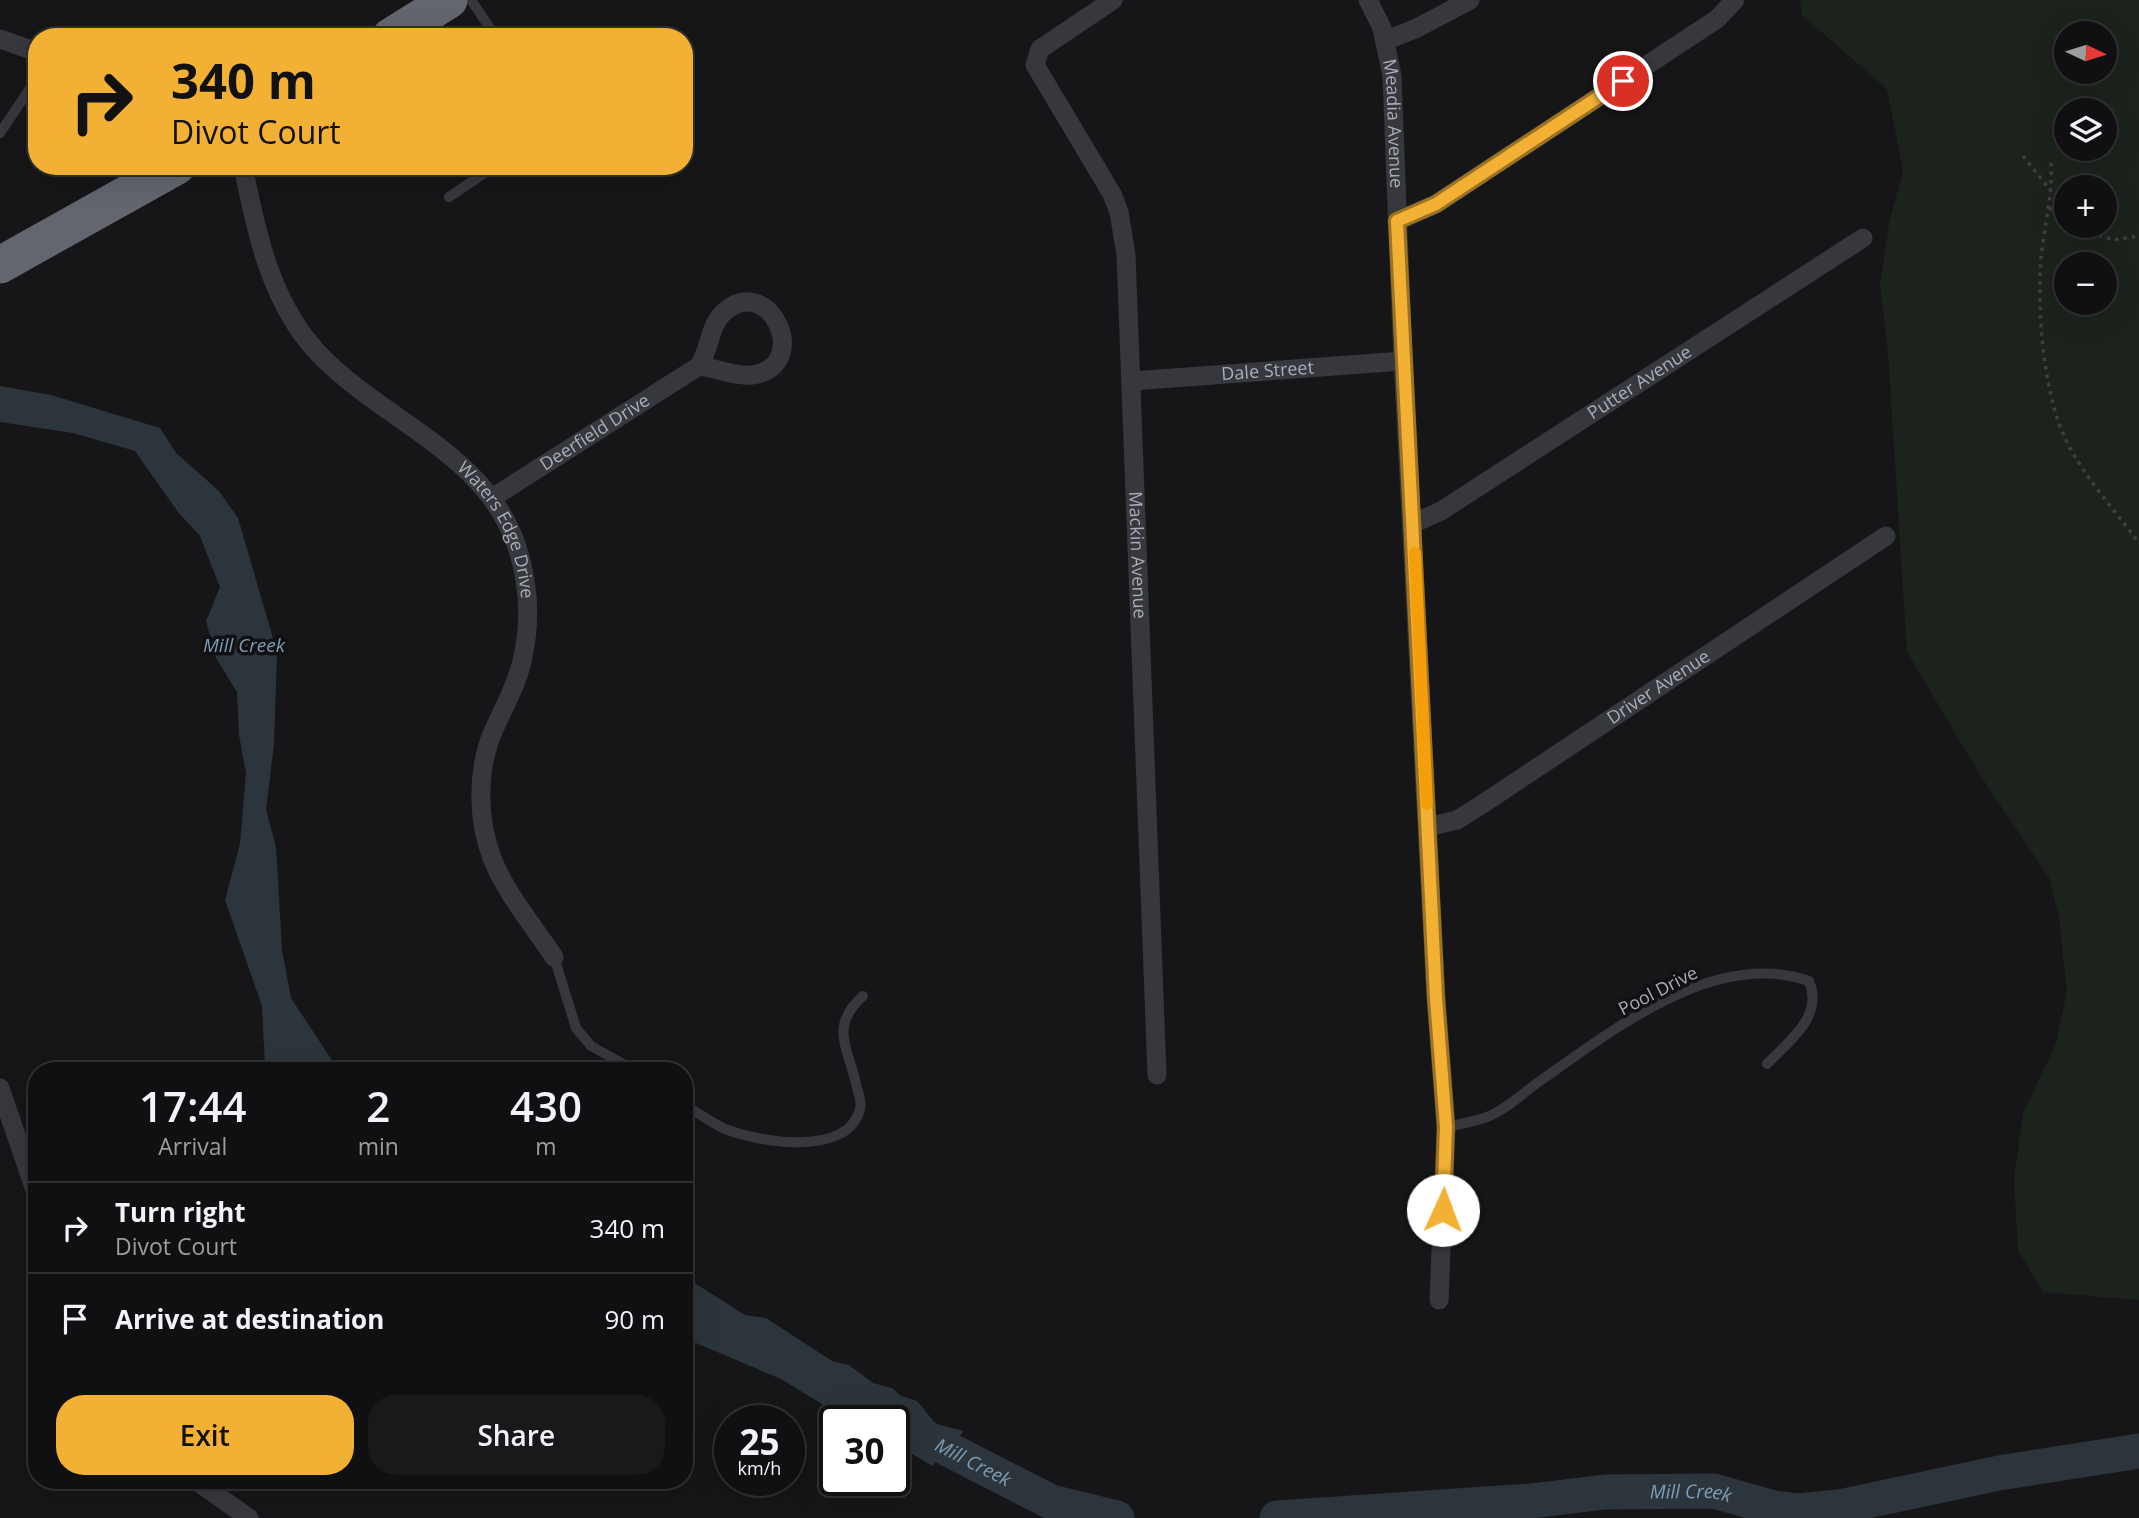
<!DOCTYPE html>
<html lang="en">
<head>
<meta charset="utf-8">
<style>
  body { margin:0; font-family:"Open Sans",sans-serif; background:#19191b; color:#f1f3f6; height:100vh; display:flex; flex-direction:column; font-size:26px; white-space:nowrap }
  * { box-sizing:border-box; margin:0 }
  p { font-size:23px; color:#9c9d9f }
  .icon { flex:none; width:38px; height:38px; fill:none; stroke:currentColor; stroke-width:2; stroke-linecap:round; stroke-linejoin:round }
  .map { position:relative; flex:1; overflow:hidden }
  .drawer { position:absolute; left:28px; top:1062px; width:665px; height:427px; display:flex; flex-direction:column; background:#101012; border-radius:28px; box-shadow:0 7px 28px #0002,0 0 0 2px #303032 }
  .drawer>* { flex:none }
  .banner { position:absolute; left:28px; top:28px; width:665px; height:147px; border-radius:28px; box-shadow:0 7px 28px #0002,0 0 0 2px #303032; background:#f2b134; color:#111; overflow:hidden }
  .needle { width:46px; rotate:94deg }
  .tools { position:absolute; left:2054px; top:21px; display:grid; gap:14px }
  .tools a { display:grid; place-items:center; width:63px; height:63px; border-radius:50%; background:#101012; box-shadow:0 7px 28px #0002,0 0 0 2px #303032; font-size:35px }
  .speed { position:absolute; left:714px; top:1405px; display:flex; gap:14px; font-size:35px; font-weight:700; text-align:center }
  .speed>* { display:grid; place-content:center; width:91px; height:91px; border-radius:50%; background:#101012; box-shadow:0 7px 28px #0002,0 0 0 2px #303032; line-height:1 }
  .speed small { font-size:18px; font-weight:400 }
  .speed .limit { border:4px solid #111; border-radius:10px; background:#fff; color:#111 }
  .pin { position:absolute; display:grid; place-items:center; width:60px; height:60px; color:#fff; margin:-30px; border:4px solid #fff; border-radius:50%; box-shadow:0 2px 7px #0007 }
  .me { position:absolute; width:77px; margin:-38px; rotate:2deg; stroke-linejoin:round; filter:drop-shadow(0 0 5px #0008) }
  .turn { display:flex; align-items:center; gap:24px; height:147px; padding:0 28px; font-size:32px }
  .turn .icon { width:91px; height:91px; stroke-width:2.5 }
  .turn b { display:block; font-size:49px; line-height:60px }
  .eta { display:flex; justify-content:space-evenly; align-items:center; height:119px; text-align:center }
  .eta b { font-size:42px; font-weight:600; line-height:49px }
  .action { display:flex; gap:14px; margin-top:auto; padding:14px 28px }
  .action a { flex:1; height:80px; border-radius:28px; background:#f2b134; color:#111; font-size:28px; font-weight:600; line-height:80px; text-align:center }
  .action a+a { background:#19191b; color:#f1f3f6 }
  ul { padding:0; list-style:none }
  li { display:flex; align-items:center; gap:21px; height:91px; padding:0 28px; border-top:2px solid #303032 }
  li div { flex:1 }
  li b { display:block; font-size:26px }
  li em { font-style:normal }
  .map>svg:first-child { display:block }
  .green { fill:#1c231d; fill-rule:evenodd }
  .water { fill:#2c353c }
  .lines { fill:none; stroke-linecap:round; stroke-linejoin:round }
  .river { stroke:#2c353c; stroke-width:35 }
  .path { stroke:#3d3f44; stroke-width:3.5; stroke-dasharray:3.5 5; stroke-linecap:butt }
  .lane { stroke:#37383d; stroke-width:10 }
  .street { stroke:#37383d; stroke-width:19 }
  .highway { stroke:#63666e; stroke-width:37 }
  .route-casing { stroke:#9d7322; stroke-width:18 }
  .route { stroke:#f2b134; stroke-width:12 }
  .slow { stroke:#f59e0b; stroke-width:12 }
  .labels { text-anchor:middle; stroke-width:7; stroke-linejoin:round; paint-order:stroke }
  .street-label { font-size:18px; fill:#a8adb8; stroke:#111113 }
  .water-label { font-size:19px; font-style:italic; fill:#7f9bb3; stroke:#111113 }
</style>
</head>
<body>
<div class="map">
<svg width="2139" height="1518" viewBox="0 0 2139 1518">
  <rect width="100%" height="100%" fill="#161618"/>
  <!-- green -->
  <path class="green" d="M 1800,0 L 2139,0 L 2139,1300 L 2043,1292 L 2018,1250 L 2014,1179 L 2023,1114 L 2056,1043 L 2067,992 L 2059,918 L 2049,878 L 1982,778 L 1907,652 L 1888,352 L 1880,284 L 1889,224 L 1903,170 L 1887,89 L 1802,15 ZM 2067,33 L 2105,33 L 2105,72 L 2067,72 ZM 2067,110 L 2105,110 L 2105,149 L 2067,149 ZM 2067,187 L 2105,187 L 2105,226 L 2067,226 ZM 2067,264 L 2105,264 L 2105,303 L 2067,303 Z"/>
  <!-- water -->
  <path class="water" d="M 0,386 L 51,395 L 160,428 L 176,453 L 219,491 L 238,518 L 277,652 L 274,744 L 266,810 L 276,847 L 282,950 L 291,998 L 339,1071 L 270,1071 L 265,1065 L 262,1006 L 225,900 L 240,844 L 246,773 L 239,735 L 237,692 L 216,658 L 206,621 L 220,587 L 200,536 L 178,512 L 135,451 L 73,433 L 0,422 Z
    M 684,1281 L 693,1282 L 745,1315 L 766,1318 L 832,1361 L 849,1365 L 873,1383 L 892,1388 L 901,1396 L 917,1401 L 936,1424 L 964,1431 L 932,1466 L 894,1443 L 894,1421 L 856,1421 L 840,1415 L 781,1379 L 684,1338 Z"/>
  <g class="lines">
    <!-- river -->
    <g class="river">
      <path id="s1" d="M 903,1426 L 1051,1502 L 1117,1518"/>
      <path id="s2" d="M 1277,1518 L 1531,1501 L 1605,1492 L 1714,1491 L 1774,1508 L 1797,1511 L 1839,1507 L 1999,1473 L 2139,1451"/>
    </g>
    <!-- path -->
    <path class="path" d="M 2023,156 L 2051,191
      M 2051,163 C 2053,195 2044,226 2041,258 C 2037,310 2043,391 2065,438 C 2083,476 2114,509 2139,543
      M 2049,208 L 2067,220
      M 2075,226 L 2113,240 L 2139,236"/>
    <!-- lane -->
    <path class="lane" d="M 471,0 L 496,37
      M 0,133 L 37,78
      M 449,197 L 495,166
      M 554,957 L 576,1028 L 591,1046 L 636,1071
      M 684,1104 C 698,1113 710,1122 725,1129 C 759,1142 848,1158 860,1109 C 862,1103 859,1095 857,1088 C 849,1048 828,1027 863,996
      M 1446,1127 C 1459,1124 1474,1122 1487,1117 C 1506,1110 1524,1092 1540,1081 C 1613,1030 1715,948 1809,981 C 1824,1016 1789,1041 1767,1064"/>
    <!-- street -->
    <g class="street">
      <path id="s3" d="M 1113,0 L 1040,49 L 1035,65 L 1112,194 L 1119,212 L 1126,255 L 1157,1075"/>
      <path id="s4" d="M 1368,0 L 1382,28 L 1392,76 L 1403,361 L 1436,998 L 1446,1127 L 1439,1300"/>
      <path d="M 0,39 L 37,52"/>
      <path d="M 1386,40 L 1415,29 L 1470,0"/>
      <path id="s5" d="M 243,166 C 256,232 271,304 319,354 C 383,421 486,453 517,547 C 529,584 531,623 522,661 C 516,689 500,713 490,739 C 477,776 478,821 492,858 C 506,894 533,925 554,957"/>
      <path d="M 1397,221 L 1436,204 L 1717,19 L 1735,0"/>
      <path id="s6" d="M 1132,381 L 1403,361"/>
      <path id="s7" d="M 492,498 L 699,366 C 710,350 709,326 723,313 C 769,270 814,366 752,375 C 736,377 716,368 699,366"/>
      <path id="s8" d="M 1414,523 L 1441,511 L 1863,238"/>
      <path id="s9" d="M 1428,827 L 1457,820 L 1481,805 L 1886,536"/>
      <path d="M 0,1088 L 37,1196"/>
      <path d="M 195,1480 L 249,1518"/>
    </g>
    <!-- highway -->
    <path class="highway" d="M 390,37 L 449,0
      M 0,265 L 177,166"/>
  </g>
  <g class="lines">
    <defs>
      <path id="route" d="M 1443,1210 L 1446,1127 L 1436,998 L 1397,221 L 1436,204 L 1623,81"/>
    </defs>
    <!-- route casing -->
    <use href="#route" class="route-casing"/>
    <!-- route -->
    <use href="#route" class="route"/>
    <!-- slow -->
    <path class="slow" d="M 1415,553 L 1427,804"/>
  </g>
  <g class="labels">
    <!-- street labels -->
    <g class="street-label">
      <text dy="6" stroke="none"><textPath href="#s4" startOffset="128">Meadia Avenue</textPath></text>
      <text dy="6" stroke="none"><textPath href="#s6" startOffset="136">Dale Street</textPath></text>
      <text dy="6" stroke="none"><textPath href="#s8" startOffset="266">Putter Avenue</textPath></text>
      <text dy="6" stroke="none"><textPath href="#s7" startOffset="122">Deerfield Drive</textPath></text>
      <text dy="6" stroke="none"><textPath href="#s5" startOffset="462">Waters Edge Drive</textPath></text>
      <text dy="6" stroke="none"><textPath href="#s3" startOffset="618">Mackin Avenue</textPath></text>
      <text dy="6" stroke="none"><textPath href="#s9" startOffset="271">Driver Avenue</textPath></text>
      <text transform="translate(1658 991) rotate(-27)" y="6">Pool Drive</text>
    </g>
    <!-- water labels -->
    <g class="water-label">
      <text x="244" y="652">Mill Creek</text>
      <text dy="7" stroke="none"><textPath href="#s1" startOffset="79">Mill Creek</textPath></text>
      <text dy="7" stroke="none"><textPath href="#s2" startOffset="415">Mill Creek</textPath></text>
    </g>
  </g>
</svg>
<div class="tools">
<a><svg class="needle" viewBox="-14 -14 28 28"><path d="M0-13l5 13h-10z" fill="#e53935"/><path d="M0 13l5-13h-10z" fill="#9c9d9f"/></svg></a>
<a><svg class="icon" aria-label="layers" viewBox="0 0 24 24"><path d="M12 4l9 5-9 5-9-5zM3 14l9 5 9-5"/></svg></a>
<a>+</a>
<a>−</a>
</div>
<div class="speed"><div>25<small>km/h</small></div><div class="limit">30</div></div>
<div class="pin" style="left:1623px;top:81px;background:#d93025"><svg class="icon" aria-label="arrive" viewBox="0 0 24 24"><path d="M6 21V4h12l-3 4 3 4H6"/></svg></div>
<svg class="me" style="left:1443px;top:1210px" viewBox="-20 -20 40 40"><circle r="19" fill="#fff"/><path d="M0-13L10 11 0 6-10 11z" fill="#f2b134"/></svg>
<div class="banner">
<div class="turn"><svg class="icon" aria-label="right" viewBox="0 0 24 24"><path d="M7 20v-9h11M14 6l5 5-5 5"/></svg><div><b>340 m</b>Divot Court</div></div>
</div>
<section class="drawer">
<div class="eta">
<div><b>17:44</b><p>Arrival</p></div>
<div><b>2</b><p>min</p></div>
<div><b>430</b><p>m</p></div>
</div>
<ul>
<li><svg class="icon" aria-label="right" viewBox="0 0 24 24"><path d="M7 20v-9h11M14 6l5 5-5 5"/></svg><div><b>Turn right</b><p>Divot Court</p></div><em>340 m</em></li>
<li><svg class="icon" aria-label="arrive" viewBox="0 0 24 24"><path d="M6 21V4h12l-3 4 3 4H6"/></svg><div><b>Arrive at destination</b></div><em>90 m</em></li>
</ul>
<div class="action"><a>Exit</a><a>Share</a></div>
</section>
</div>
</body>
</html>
